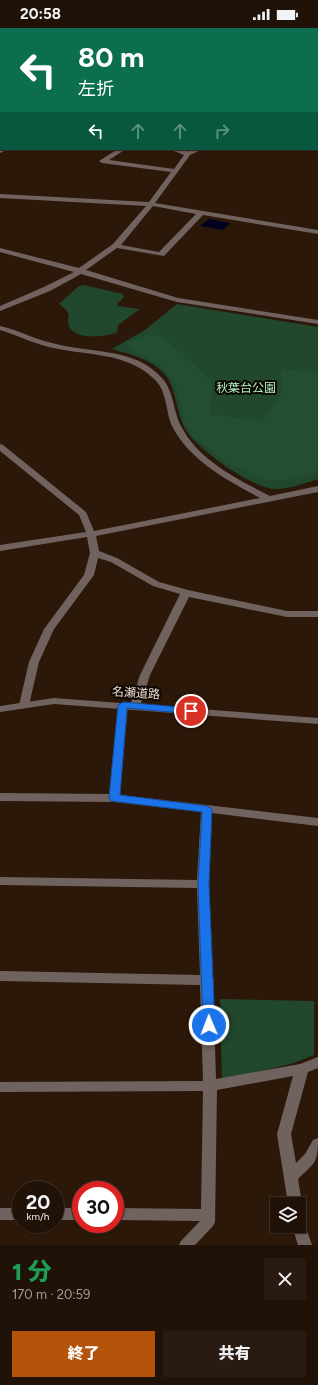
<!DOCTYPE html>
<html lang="ja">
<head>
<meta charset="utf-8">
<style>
  body { margin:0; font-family:Figtree,"Noto Sans JP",sans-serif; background:#291b11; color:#f1f3f6; height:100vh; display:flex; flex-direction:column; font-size:15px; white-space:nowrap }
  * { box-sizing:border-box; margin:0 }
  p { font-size:13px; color:#a29e9b }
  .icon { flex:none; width:22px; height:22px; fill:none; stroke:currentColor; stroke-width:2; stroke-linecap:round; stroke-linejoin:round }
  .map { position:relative; height:1217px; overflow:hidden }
  .drawer { display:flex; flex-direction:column; background:#211207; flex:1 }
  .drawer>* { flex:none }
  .hud { position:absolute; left:0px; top:0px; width:318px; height:122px; box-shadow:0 1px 3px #0004,0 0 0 1px #3e3228; background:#0b6e4f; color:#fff; overflow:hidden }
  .tools { position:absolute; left:270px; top:1169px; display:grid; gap:8px }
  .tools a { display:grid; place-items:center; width:36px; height:36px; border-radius:0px; background:#211207; box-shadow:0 1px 3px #0004,0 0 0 1px #3e3228; font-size:20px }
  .speed { position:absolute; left:12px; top:1153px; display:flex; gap:8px; font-size:20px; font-weight:700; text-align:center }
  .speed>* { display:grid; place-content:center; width:52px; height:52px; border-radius:50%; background:#211207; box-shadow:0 1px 3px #0004,0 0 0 1px #3e3228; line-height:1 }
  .speed small { font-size:10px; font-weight:400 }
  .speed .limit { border:6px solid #d22; background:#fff; color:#111 }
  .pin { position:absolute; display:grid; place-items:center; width:34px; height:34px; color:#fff; margin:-17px; border:2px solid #fff; border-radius:50%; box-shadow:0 1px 4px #0007 }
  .me { position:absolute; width:44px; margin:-22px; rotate:359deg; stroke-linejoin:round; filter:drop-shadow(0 0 3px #0008) }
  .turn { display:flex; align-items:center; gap:14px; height:84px; padding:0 12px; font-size:18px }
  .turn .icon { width:52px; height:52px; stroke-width:2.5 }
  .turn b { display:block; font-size:28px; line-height:34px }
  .lanes { display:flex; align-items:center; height:38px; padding:0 12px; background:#0003; justify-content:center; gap:20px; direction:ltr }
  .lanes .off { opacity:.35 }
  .round { display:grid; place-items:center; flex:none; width:42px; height:42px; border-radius:0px; background:#291b11 }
  .overview { display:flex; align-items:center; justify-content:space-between; height:68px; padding:0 12px }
  h1 { font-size:24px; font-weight:800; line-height:30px; color:#1e9e55 }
  .action { display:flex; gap:8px; margin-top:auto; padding:8px 12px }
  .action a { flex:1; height:46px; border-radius:0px; background:#b45309; color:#fff; font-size:16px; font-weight:800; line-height:46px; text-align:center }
  .action a+a { background:#291b11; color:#f1f3f6 }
  .status { display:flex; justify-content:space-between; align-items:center; height:28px; padding:0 20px; background:#211207; direction:ltr }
  .status svg { height:11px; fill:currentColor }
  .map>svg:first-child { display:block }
  .green { fill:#21472d }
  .forest { fill:#234e31 }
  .water { fill:#00021f }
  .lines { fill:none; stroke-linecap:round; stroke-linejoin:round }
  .minor { fill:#70625e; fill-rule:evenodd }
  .tertiary { fill:#70625e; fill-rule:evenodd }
  .secondary { fill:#9f8983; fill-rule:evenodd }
  .route { fill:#1a73e8; stroke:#114b97 }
  .labels { text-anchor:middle; stroke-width:4; stroke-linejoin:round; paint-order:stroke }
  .park-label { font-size:12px; fill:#aef5c0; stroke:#0e0602 }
  .street-label { font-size:12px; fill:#edded5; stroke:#0e0602 }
</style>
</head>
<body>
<div class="status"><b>20:58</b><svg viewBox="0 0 49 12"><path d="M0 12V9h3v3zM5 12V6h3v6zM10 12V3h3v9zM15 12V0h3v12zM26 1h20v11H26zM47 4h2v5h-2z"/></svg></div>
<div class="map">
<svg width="318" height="1217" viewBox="0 0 318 1217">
  <rect width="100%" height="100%" fill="#2c1809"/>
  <!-- green -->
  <path class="green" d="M 83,257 L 123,266 L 124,269 L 117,276 L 118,278 L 140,281 L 118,297 L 117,304 C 107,309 77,312 70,300 C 63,288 77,289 59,276 L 79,258 Z
    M 177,276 L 318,299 L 318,451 C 306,455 285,462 273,461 C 251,459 198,422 186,402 C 177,388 176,363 168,351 C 156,332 132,327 112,321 L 145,302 Z
    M 220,971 L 314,973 L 314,1027 L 294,1035 L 222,1053 Z"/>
  <!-- forest -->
  <path class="forest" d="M 149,305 L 164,309 L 212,354 L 211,386 L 263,393 L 281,367 L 281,341 L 318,344 L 318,443 L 285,453 L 267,452 L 227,435 L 192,407 L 182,388 L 176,357 L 161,337 L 132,323 L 127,315 Z"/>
  <!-- water -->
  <path class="water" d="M 209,191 L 230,195 L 223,202 L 200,198 Z"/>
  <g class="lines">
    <!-- minor -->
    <path class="minor" d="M 312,0 L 318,0 L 318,1 L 311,1 Z
      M 0,58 L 1,58 L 1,63 L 0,63 Z
      M 317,69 L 318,69 L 318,73 L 317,73 Z
      M 0,121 L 9,121 L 0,125 Z
      M 118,121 L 126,121 L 109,132 L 174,141 L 184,127 L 169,121 C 175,121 180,123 186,123 C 191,124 198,121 203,121 L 190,127 L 155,175 L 318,202 L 318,206 L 203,187 L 164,228 L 117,220 L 86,242 L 178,270 L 318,292 L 318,296 L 177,274 L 81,246 L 50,263 L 0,283 L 0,278 L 44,259 L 74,244 L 0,224 L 0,220 L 79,240 L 113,216 L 146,178 L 0,170 L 0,166 L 149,174 L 171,144 L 102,135 L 99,133 ZM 153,178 L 196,186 L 159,224 L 121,217 Z
      M 0,298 C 18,302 34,311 52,315 C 89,326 133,318 162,350 C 174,363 173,383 181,398 C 198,432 237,451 270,468 L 318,458 L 318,464 L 96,508 L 99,523 L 117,530 L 159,554 L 188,562 L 287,583 L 318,583 L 318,589 L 287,589 L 189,569 L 150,647 L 140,678 L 139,680 L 131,680 L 130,678 L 140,647 L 180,566 L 153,558 L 111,534 L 98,530 L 94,547 L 54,601 L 39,634 L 29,677 L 24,680 L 20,679 L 19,677 L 29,634 L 44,601 L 84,547 L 90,525 L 87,509 L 0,523 L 0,517 L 86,504 L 79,487 L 0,423 L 0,416 L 3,417 L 86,484 L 94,503 L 260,470 C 227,452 190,433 172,398 C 166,385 167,364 156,353 C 128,323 85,328 49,319 C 32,315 17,307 0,302 Z
      M 123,674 L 128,677 L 120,767 L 318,790 L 318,798 L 212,785 L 209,856 L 212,949 L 214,952 L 213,955 L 216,1051 L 300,1036 L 318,1029 L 318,1040 L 308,1044 L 291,1106 L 296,1135 L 305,1126 L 313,1112 L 318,1110 C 318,1136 315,1134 298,1151 L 302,1176 L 300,1180 L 299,1176 L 288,1176 L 277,1106 L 293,1048 L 217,1062 L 215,1194 L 213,1198 L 195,1217 L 179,1217 L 181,1213 L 200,1193 L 115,1192 L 115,1180 L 201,1181 L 203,1063 L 0,1064 L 0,1054 L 203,1053 L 200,957 L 0,953 L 0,943 L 200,947 L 197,860 L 0,857 L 0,849 L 197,852 L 201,784 L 114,774 L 0,773 L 0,765 L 109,766 L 118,677 Z
      M 0,1180 L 21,1180 L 21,1192 L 0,1192 Z
      M 55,1180 L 81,1180 L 81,1192 L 55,1192 Z
      M 299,1192 L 304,1194 L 312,1217 L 298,1217 L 292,1198 L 299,1198 Z"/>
    <!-- tertiary -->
    <path class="tertiary" d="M 54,670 L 318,690 L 318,696 L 54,676 L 0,684 L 0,678 Z"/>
    <!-- secondary -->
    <path class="secondary" d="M 111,0 L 118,0 L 110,1 Z
      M 0,39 L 1,39 L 1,43 L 0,43 Z"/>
  </g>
  <!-- route -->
  <path class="route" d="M 123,674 L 191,680 L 196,683 L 191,686 L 127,680 L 120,767 L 207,778 L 212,781 L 209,856 L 215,997 L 213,1001 L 205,1001 L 203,997 L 198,856 L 202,784 L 111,773 L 109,770 L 118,677 Z"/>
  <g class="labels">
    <!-- park labels -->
    <g class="park-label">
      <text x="246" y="364">秋葉台公園</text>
    </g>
    <!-- street labels -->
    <g class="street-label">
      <text transform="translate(136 665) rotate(4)" y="4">名瀬道路</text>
    </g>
  </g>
</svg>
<div class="tools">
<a><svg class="icon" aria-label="layers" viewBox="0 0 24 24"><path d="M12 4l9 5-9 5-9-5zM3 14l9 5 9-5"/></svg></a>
</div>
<div class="speed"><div>20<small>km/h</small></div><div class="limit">30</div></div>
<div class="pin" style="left:191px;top:683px;background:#d93025"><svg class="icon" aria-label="arrive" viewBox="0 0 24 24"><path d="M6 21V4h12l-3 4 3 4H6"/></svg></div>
<svg class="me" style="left:209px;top:997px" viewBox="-20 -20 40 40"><circle r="17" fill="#1a73e8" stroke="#fff" stroke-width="3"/><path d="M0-11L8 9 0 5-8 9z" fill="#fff"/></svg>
<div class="hud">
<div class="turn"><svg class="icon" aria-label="left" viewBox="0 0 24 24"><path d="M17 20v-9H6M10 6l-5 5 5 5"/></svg><div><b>80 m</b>左折</div></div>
<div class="lanes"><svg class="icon" aria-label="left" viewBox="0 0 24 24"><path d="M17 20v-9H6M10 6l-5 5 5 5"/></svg><svg class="icon off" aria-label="ahead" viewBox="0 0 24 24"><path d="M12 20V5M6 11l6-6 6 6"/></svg><svg class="icon off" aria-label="ahead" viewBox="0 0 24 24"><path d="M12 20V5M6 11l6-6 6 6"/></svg><svg class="icon off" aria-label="right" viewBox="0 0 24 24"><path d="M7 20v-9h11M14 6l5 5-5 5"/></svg></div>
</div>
</div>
<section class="drawer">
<div class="overview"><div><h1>1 分</h1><p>170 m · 20:59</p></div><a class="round"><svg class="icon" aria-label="close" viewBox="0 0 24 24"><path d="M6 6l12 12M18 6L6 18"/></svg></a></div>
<div class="action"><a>終了</a><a>共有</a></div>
</section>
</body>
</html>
